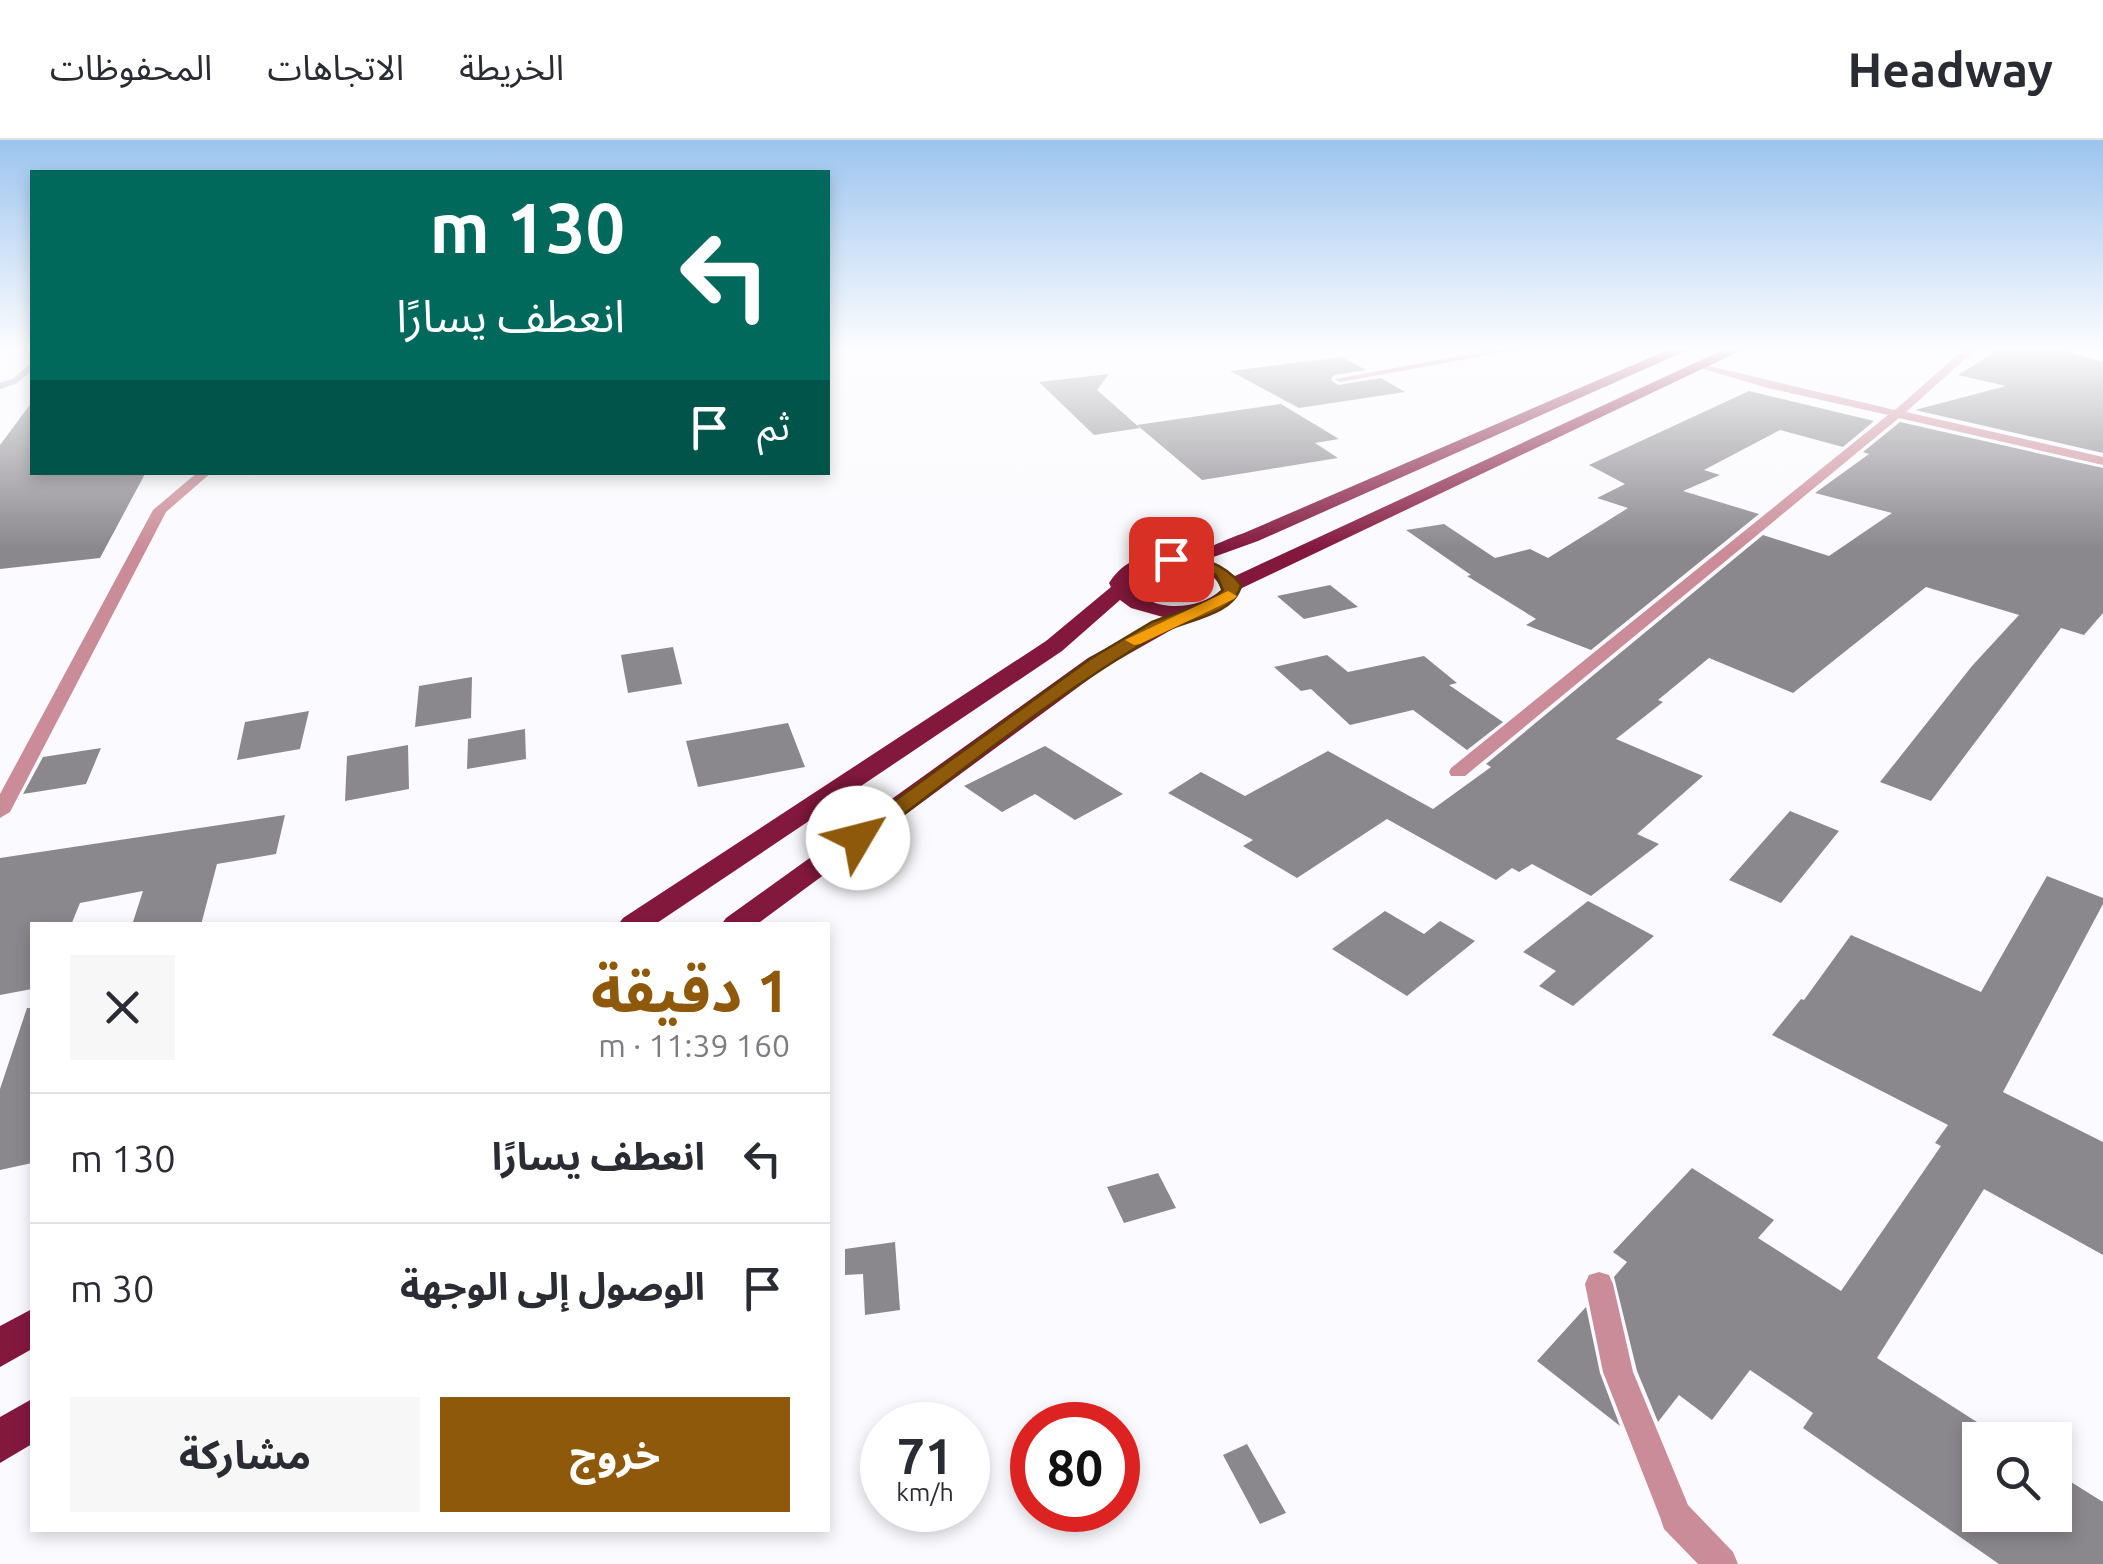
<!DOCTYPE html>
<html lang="ar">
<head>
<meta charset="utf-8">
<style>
  body { margin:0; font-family:Ubuntu,"Noto Sans Arabic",sans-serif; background:#f7f7f7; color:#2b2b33; direction:rtl; height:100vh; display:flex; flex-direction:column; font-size:38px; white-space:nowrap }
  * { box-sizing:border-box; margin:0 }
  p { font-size:32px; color:#7c7c81 }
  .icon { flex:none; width:55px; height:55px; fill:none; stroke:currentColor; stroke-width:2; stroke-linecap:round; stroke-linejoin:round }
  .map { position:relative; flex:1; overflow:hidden; direction:ltr }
  .details { position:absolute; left:30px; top:782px; width:800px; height:610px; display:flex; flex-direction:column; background:#fff; border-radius:0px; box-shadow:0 5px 15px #0003; direction:rtl }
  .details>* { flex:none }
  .hud { position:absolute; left:30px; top:30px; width:800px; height:305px; border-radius:0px; box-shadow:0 5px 15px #0003; direction:rtl; background:#00695c; color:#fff; overflow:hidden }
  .tools { position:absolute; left:1962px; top:1282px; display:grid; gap:20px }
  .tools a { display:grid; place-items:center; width:110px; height:110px; border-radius:0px; background:#fff; box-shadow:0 5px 15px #0003; font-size:50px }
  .speed { position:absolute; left:860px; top:1262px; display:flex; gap:20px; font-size:50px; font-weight:700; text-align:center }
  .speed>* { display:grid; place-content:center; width:130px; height:130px; border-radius:50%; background:#fff; box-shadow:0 5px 15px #0003; line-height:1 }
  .speed small { font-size:25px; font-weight:400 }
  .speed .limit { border:15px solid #d22; background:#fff; color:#111 }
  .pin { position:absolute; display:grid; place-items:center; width:85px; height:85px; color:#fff; margin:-42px; border-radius:20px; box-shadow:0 5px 15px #0006 }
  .me { position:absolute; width:110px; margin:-55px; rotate:53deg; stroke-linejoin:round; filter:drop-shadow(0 0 8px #0008) }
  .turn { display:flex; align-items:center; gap:35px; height:210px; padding:0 40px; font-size:45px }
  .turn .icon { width:130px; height:130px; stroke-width:2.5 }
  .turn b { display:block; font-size:70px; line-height:85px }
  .then { display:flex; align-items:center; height:95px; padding:0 40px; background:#0003; gap:20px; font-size:38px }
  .round { display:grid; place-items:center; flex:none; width:105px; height:105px; border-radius:0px; background:#f7f7f7 }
  .head { display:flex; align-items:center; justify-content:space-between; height:170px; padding:0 40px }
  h1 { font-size:60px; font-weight:700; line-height:75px; color:#8e590a }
  .cta { display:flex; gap:20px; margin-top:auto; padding:20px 40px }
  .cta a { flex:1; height:115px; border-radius:0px; background:#8e590a; color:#fff; font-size:40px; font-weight:700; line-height:115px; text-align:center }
  .cta a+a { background:#f7f7f7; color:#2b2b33 }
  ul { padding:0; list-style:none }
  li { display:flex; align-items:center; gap:30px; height:130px; padding:0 40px; border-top:2px solid #e1e1e2 }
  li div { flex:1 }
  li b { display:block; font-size:38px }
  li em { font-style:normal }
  header { display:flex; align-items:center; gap:60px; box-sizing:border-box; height:140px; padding:0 50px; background:#fff; border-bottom:2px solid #e1e1e2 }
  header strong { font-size:48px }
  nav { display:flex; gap:55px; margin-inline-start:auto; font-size:35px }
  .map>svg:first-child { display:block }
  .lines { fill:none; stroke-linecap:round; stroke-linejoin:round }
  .stream { stroke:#9ea9bf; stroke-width:6 }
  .building { fill:#8b888d }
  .minor { fill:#ca8c98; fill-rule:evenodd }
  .trunk { fill:#83183d; fill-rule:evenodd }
  .route { fill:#8e590a; stroke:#5c3a06; stroke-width:2.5 }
  .slow { fill:#f59e0b }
</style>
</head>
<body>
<header>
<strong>Headway</strong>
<nav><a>الخريطة</a><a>الاتجاهات</a><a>المحفوظات</a></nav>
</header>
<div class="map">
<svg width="2103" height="1424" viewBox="0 0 2103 1424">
  <rect width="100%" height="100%" fill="#fbfbff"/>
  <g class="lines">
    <!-- stream -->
    <path class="stream" d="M 0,246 L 15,241 L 32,226"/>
  </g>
  <!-- building -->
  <path class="building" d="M 2000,209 L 2060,209 L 2103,222 L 2103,313 L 1915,270 L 2006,246 L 1958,235 Z
    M 1342,217 L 1366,230 L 1334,235 L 1331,240 L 1338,245 L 1381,238 L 1405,252 L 1299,268 L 1230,231 Z
    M 1109,234 L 1097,250 L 1140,288 L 1094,295 L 1039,242 Z
    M 1749,251 L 1874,281 L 1843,307 L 1780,290 L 1704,330 L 1720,335 L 1683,351 L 1759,374 L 1591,510 L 1526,485 L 1536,479 L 1467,436 L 1471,435 L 1406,390 L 1444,384 L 1495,418 L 1530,409 L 1548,418 L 1628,368 L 1597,358 L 1625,344 L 1589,325 Z
    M 32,262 L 32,332 L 146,332 L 100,418 L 0,429 L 0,305 Z
    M 1281,264 L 1339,299 L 1315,303 L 1338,318 L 1202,340 L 1137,285 Z
    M 1900,282 L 2103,328 L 2103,473 L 2084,495 L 2061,488 L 1931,661 L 1880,642 L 1972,526 L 2019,475 L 1926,447 L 1793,553 L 1709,518 L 1658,560 L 1663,562 L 1616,599 L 1703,636 L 1637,694 L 1659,704 L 1591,756 L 1532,724 L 1519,732 L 1512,728 L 1496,740 L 1387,679 L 1297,738 L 1243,706 L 1253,700 L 1168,653 L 1201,632 L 1245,656 L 1328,611 L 1433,669 L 1491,627 L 1486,624 L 1763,395 L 1829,416 L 1892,373 L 1815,353 L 1869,314 L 1863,312 Z
    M 1330,445 L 1358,467 L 1304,479 L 1277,456 Z
    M 673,507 L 682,544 L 628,553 L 621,515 Z
    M 1327,515 L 1348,532 L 1424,516 L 1457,543 L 1449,545 L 1503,582 L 1467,610 L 1413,570 L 1350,585 L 1311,549 L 1301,551 L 1274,527 Z
    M 472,537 L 471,578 L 415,587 L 419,546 Z
    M 309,571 L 300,609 L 237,620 L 245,582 Z
    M 788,583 L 805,627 L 698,647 L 686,601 Z
    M 525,589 L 526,619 L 467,629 L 468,599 Z
    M 408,605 L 409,649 L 345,661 L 347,616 Z
    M 1045,606 L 1123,654 L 1075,680 L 1035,654 L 1002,672 L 964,646 Z
    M 101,608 L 86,644 L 23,654 L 43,617 Z
    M 1790,671 L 1839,691 L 1781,763 L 1729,740 Z
    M 285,675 L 276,714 L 217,724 L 201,785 L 132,785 L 143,751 L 80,763 L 71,785 L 32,785 L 32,849 L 0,855 L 0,718 Z
    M 2047,736 L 2103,758 L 2103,764 L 2003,952 L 2103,1002 L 2103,1115 L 1984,1049 L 1877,1218 L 1980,1284 L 1980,1375 L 2055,1375 L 2055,1332 L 2103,1362 L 2103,1424 L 1999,1424 L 1803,1288 L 1813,1273 L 1750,1230 L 1712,1280 L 1679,1255 L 1658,1282 L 1637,1231 L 1614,1137 L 1627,1122 L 1613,1112 L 1692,1028 L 1774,1080 L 1758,1098 L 1841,1151 L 1941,1006 L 1935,1003 L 1948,985 L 1772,895 L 1801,859 L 1804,860 L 1851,795 L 1981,852 Z
    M 1588,761 L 1654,796 L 1573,866 L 1539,846 L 1556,831 L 1523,812 Z
    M 1385,771 L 1424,794 L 1440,781 L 1475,801 L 1407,856 L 1332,809 Z
    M 27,868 L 32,868 L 32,1023 L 0,1030 L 0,949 Z
    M 1158,1033 L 1176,1068 L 1124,1083 L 1107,1047 Z
    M 895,1102 L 900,1170 L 865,1175 L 863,1134 L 845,1135 L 845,1109 Z
    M 1586,1167 L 1600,1233 L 1620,1286 L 1537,1221 Z
    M 1247,1304 L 1286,1373 L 1260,1384 L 1223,1315 Z"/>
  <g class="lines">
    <!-- minor -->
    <path class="minor" d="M 1498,209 L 1523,209 L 1340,242 L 1335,239 Z
      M 1964,209 L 1976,209 L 1906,272 L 2103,317 L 2103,325 L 1899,278 L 1465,636 L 1451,636 L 1449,632 L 1451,628 L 1888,275 L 1768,248 L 1700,228 L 1700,224 L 1895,270 Z
      M 198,332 L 212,332 L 166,372 L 10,672 L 0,678 L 0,654 L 153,370 Z
      M 1599,1132 L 1609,1135 L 1613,1144 L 1633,1232 L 1688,1365 L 1733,1412 L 1738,1424 L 1698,1424 L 1664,1389 L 1660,1377 L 1603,1232 L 1585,1144 L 1589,1135 Z"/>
    <!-- trunk -->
    <path class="trunk" d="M 1670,209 L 1690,209 L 1258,401 L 1208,419 L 1235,436 L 1725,209 L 1744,209 L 1242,448 L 1228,466 L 1194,477 L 1104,528 L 756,785 L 721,785 L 726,778 L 1088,518 L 1163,477 L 1131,468 L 1120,460 L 1062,511 L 654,785 L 618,785 L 623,778 L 1046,501 L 1111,447 L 1109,443 C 1129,413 1151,415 1184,413 C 1203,412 1226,399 1244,393 ZM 1174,424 C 1193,427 1216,430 1221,450 C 1196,472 1148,473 1129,443 L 1147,427 Z
      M 32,1169 L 32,1209 L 0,1227 L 0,1186 Z
      M 32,1259 L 32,1304 L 0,1323 L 0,1277 Z"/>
  </g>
  <!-- sky -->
  <linearGradient id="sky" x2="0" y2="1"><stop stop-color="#9cc4ef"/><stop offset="0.51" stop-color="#fdfdff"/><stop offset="1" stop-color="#fdfdff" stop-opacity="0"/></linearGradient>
  <rect width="2103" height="409" fill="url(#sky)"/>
  <!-- route -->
  <path class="route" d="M 1171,414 C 1200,418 1223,421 1241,445 C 1235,476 1183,480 1159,494 C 1055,554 962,631 866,703 L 850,703 L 847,698 L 850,693 L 1090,519 L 1152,482 L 1212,460 L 1223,450 L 1216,435 L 1196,427 L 1165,423 L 1165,416 Z"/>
  <!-- slow -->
  <path class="slow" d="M 1228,451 L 1237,456 L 1234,459 L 1140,504 L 1134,505 L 1125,500 Z"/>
</svg>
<div class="tools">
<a><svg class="icon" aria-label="search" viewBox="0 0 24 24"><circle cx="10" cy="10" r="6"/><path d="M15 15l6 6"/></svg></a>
</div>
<div class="speed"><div>71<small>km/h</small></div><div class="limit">80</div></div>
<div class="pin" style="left:1171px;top:419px;background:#d93025"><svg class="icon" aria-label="arrive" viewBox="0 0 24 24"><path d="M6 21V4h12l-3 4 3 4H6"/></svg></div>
<svg class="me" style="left:858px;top:698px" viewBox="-20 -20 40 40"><circle r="19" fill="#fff"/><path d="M0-13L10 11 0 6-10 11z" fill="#8e590a"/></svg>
<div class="hud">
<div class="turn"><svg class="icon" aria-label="left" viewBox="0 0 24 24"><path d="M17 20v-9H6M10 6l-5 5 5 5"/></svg><div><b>130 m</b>انعطف يسارًا</div></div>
<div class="then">ثم<svg class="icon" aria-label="arrive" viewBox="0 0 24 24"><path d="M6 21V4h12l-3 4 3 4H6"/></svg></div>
</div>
<section class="details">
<div class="head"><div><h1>1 دقيقة</h1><p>160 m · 11:39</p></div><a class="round"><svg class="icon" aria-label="close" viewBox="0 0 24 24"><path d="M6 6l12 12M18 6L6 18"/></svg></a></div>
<ul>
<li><svg class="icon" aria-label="left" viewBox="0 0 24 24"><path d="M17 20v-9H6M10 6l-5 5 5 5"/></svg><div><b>انعطف يسارًا</b></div><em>130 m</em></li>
<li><svg class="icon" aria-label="arrive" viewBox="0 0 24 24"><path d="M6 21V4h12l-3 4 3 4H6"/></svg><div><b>الوصول إلى الوجهة</b></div><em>30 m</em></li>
</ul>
<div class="cta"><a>خروج</a><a>مشاركة</a></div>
</section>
</div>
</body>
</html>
